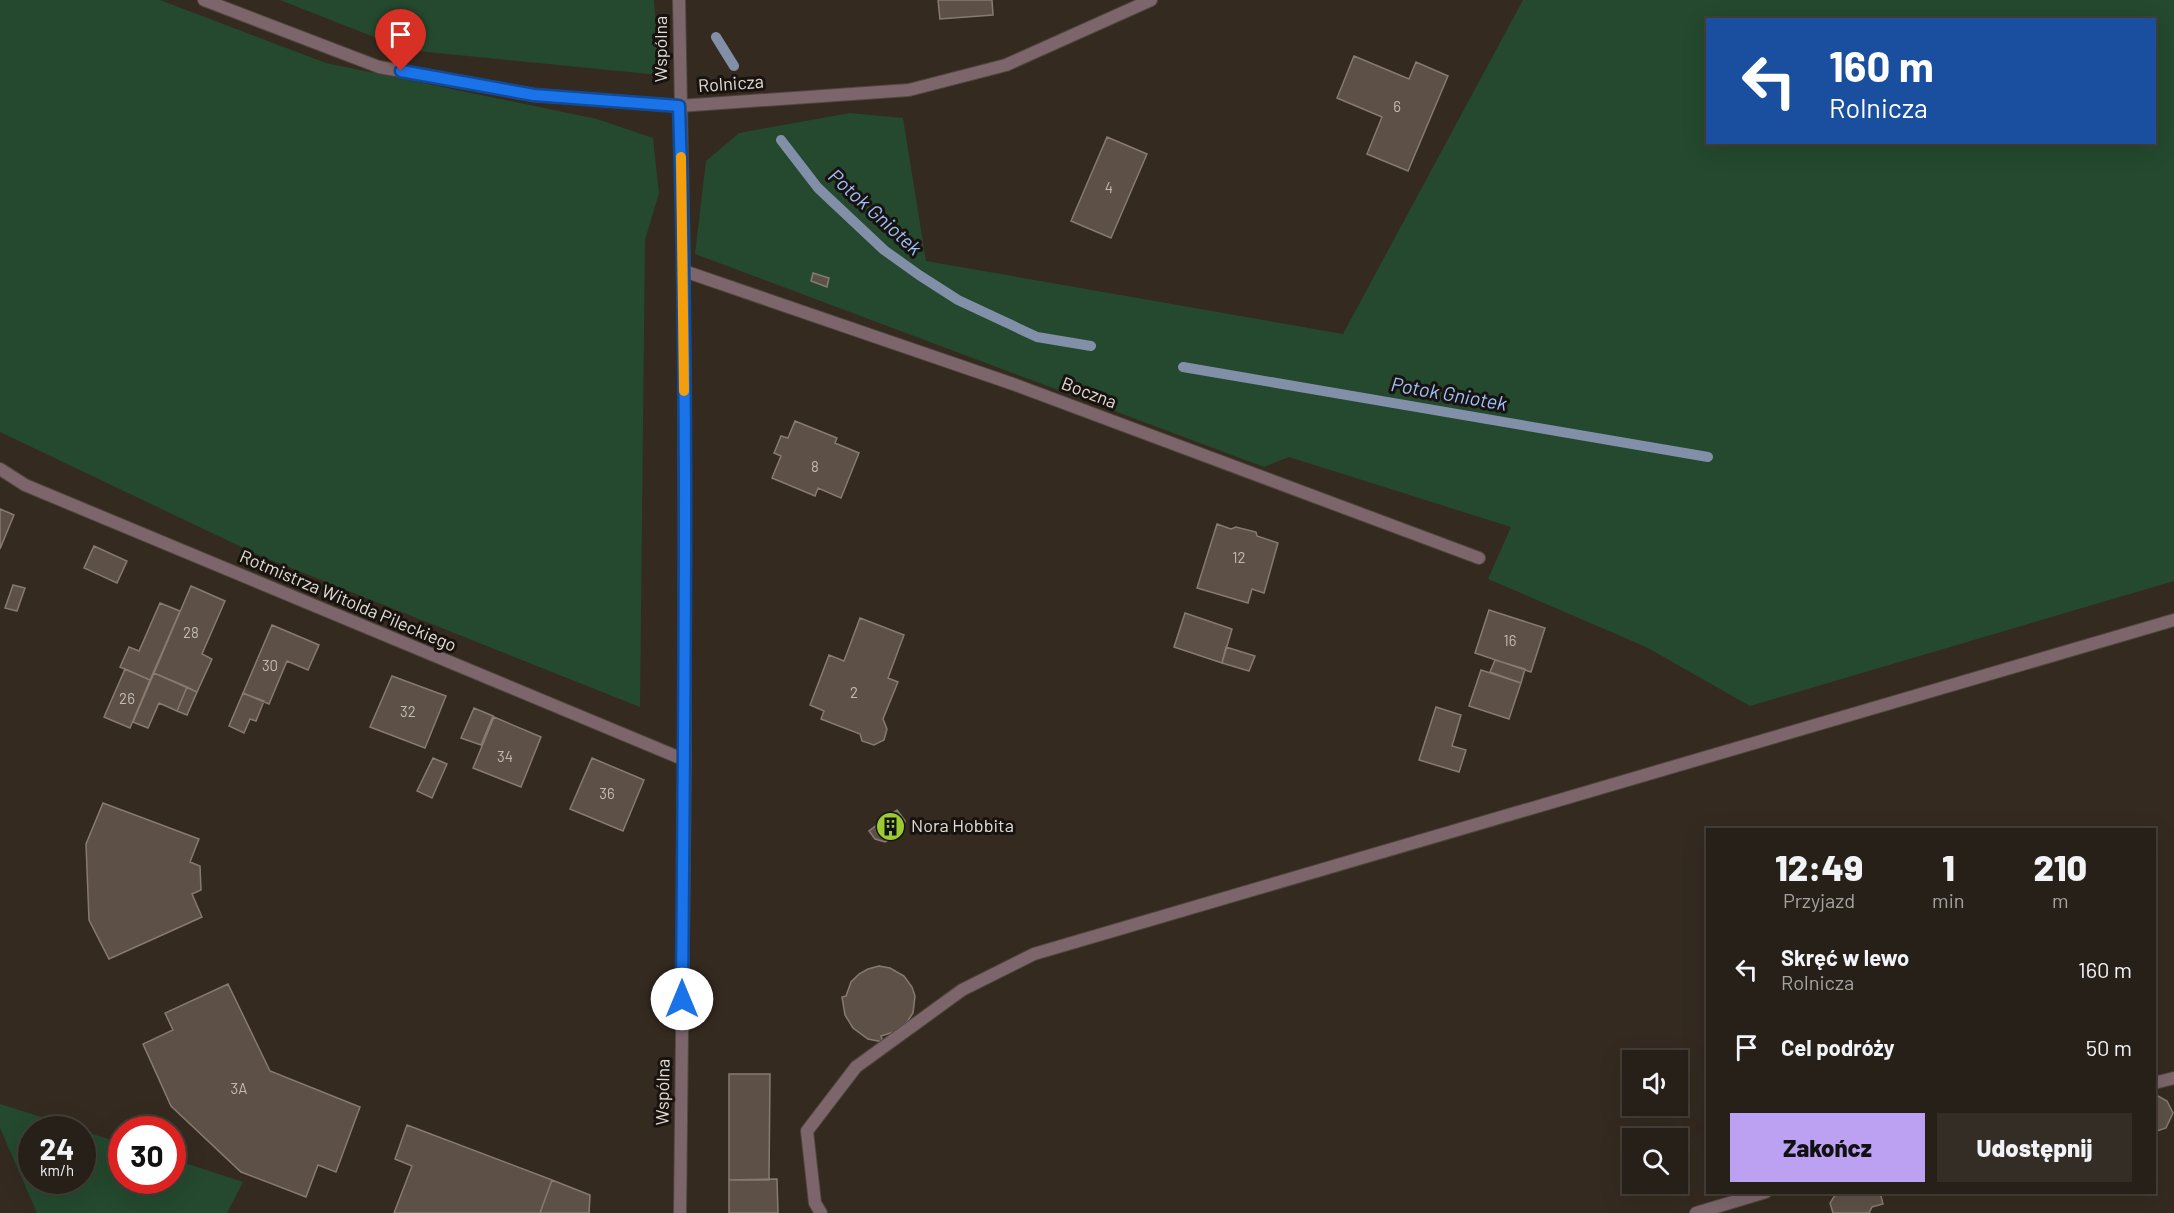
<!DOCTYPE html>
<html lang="pl">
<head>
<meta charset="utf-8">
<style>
  body { margin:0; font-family:Barlow,sans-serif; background:#332d25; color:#f1f3f6; height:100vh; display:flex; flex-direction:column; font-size:22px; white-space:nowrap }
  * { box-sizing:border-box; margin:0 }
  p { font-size:20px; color:#a4a3a2 }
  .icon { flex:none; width:33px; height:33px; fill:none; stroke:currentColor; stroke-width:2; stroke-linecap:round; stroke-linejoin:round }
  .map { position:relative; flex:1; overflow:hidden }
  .details { position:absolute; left:1706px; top:828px; width:450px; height:366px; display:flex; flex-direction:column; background:#272018; border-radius:0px; box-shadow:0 6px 24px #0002,0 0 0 2px #433e37 }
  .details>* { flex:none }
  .hud { position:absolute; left:1706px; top:18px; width:450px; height:126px; border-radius:0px; box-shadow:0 6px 24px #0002,0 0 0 2px #433e37; background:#1a4fa0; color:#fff; overflow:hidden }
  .fabs { position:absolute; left:1622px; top:1050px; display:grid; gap:12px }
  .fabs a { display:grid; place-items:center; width:66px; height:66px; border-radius:0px; background:#272018; box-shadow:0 6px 24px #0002,0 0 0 2px #433e37; font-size:30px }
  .speed { position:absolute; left:18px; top:1116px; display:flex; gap:12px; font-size:30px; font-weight:700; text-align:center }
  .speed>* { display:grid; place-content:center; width:78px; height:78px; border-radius:50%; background:#272018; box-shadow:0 6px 24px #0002,0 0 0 2px #433e37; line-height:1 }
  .speed small { font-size:15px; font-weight:400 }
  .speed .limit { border:9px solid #d22; background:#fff; color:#111 }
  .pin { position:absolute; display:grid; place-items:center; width:51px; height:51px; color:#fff; margin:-62px -26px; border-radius:50% 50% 50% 0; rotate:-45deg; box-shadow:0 0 6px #0007 }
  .pin .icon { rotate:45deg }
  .me { position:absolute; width:66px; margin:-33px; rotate:0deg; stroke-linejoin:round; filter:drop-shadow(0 0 4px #0008) }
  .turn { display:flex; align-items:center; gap:21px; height:126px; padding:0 24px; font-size:27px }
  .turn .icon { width:78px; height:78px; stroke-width:2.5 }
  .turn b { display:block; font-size:42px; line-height:51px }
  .eta { display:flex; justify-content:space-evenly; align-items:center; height:102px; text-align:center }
  .eta b { font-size:36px; font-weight:800; line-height:42px }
  .button { display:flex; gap:12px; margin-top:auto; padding:12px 24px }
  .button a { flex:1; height:69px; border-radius:0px; background:#bca0f2; color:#111; font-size:24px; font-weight:800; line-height:69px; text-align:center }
  .button a+a { background:#332d25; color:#f1f3f6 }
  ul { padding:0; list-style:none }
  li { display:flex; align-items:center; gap:18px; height:78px; padding:0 24px }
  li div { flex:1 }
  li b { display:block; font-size:22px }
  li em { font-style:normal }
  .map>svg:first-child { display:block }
  .green { fill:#24492e; fill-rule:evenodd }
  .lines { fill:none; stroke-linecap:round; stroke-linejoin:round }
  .stream { stroke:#828fa8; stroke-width:10 }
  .building { fill:#5d5147; stroke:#877b70; stroke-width:1.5 }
  .service-casing { stroke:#50473d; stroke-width:14 }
  .minor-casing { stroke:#50473d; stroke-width:14 }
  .service { stroke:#7c666c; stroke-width:12 }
  .minor { stroke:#7c666c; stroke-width:12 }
  .route-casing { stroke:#114b97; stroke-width:15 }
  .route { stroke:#1a73e8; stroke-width:10 }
  .slow { stroke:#f59e0b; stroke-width:10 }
  .labels { text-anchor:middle; stroke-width:6; stroke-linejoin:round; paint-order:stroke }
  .number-label { font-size:15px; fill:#c2bab2 }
  .street-label { font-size:18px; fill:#e3ddd6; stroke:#18130f }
  .poi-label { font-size:18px; fill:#e3ddd6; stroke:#18130f; text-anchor:start }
  .water-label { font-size:20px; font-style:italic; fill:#9ec1ff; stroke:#18130f }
</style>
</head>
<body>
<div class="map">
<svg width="2174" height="1213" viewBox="0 0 2174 1213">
  <rect width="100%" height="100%" fill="#342a20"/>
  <!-- green -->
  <path class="green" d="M 0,0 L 160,0 L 326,63 L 597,119 L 653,138 L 659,193 L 645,240 L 640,707 L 256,554 L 0,432 Z
    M 280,0 L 654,0 L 659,75 L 407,50 Z
    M 1523,0 L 2174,0 L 2174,581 L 1750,706 L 1646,647 L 1488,579 L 1511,527 L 1289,457 L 1264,467 L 695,254 L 706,161 L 739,133 L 850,113 L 903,118 L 926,261 L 1343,334 ZM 1707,20 L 2154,20 L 2154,142 L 1707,142 Z
    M 0,1104 L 79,1129 L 32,1130 L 32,1180 L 82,1180 L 83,1131 L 121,1143 L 122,1180 L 172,1180 L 173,1159 L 243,1182 L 227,1213 L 37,1213 L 0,1128 Z"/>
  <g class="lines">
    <!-- stream -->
    <path class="stream" d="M 716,37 L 734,66
      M 781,140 L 818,188 L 884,250 L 919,275 L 958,300 L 1037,337 L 1091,346
      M 1183,367 L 1708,457"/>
  </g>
  <!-- building -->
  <path class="building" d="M 938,0 L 992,0 L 993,15 L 940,19 Z
    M 1354,56 L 1409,79 L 1416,62 L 1448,76 L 1408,171 L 1367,154 L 1382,117 L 1337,98 Z
    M 1107,137 L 1147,154 L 1111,238 L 1071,221 Z
    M 813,273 L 829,278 L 827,287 L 811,281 Z
    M 795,421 L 837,438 L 835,443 L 859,453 L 841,498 L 818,488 L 815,496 L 772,478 L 781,456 L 774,453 L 781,436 L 788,438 Z
    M 0,509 L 14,515 L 0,549 Z
    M 1217,524 L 1231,529 L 1236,527 L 1256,532 L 1257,536 L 1278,543 L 1264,593 L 1252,589 L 1248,603 L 1197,588 Z
    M 94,546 L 127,561 L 117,583 L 84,568 Z
    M 13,585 L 25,588 L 17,611 L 5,608 Z
    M 191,586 L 225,601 L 202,654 L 212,659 L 197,692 L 154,673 Z
    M 160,603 L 180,611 L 150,680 L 120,667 L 129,647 L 139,651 Z
    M 1489,610 L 1545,628 L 1531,672 L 1475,653 Z
    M 1185,613 L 1232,629 L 1222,663 L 1174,647 Z
    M 860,618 L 904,635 L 888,678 L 898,682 L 883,719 L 887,729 L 884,740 L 874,745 L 862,741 L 860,734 L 821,719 L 824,711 L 810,705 L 829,655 L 844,661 Z
    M 272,625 L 319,645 L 308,670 L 287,661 L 269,704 L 243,693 Z
    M 1226,647 L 1255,656 L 1249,671 L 1222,663 Z
    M 1495,660 L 1525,669 L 1521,683 L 1490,672 Z
    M 125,669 L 150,680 L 130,728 L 104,717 Z
    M 1481,670 L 1521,683 L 1509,719 L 1469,706 Z
    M 154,673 L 187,687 L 177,711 L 159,703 L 148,728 L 133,722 Z
    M 392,676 L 446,696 L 425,748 L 370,727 Z
    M 187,687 L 197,692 L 187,715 L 177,711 Z
    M 243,693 L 264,701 L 256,721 L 250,719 L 244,733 L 229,726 Z
    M 1436,707 L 1461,715 L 1452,746 L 1466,750 L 1459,772 L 1419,760 Z
    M 474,708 L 493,716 L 481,745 L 461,738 Z
    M 494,717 L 541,737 L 521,787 L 473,768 Z
    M 433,758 L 447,764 L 432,798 L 417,791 Z
    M 592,758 L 644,780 L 623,831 L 570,809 Z
    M 103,803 L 199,839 L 190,862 L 200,866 L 201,890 L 192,894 L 202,917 L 109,959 L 89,920 L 86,844 Z
    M 897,810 L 905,821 L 902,832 L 885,842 L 875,839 L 869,831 Z
    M 879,966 L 890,968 L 904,976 L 912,987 L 915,996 L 913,1013 L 907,1022 L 894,1032 L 881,1036 L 883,1042 L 868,1039 L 853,1028 L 845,1015 L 842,997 L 846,996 L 851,982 L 859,974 L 868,969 Z
    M 228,984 L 270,1071 L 360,1107 L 336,1172 L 318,1165 L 306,1197 L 241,1172 L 171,1106 L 143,1044 L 173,1030 L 165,1013 Z
    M 729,1074 L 770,1074 L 769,1180 L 729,1180 Z
    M 2158,1096 L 2167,1101 L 2173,1113 L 2166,1128 L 2154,1132 L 2154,1097 Z
    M 407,1125 L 552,1180 L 540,1213 L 394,1213 L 412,1166 L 395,1159 Z
    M 777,1179 L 778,1213 L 729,1213 L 729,1180 Z
    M 552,1180 L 590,1195 L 589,1213 L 540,1213 Z
    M 1837,1192 L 1880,1192 L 1883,1204 L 1872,1207 L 1869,1213 L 1833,1213 L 1830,1203 Z"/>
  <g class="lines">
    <defs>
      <path id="service" d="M 2154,1083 L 2174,1078
        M 821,1213 L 815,1203 L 807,1131 L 856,1067 L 962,990 L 1034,954 L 2174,620
        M 1696,1213 L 1766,1192"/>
      <path id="minor" d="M 204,0 L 379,67 L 534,95 L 679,106 L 909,90 L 1006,65 L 1151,0
        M 679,0 L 684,271 L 685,760 L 680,1213
        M 684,271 L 1013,384 L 1479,558
        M 0,469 L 25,485 L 685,760"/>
    </defs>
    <!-- service casing -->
    <use href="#service" class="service-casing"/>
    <!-- minor casing -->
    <use href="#minor" class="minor-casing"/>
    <!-- service -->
    <use href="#service" class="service"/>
    <!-- minor -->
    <use href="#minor" class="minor"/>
  </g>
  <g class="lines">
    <defs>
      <path id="route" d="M 401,71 L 534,95 L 679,106 C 689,403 684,701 682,999"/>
    </defs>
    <!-- route casing -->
    <use href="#route" class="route-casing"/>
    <!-- route -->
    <use href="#route" class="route"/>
    <!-- slow -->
    <path class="slow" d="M 681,157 L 684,391"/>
  </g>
  <!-- icons -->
  <defs>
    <symbol id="building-disc" viewBox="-11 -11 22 22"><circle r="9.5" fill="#9cca31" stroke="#18130f"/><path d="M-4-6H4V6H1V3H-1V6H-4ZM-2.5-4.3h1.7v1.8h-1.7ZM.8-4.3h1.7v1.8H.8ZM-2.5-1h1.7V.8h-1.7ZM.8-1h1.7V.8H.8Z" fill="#111"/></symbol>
  </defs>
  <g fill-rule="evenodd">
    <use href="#building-disc" x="874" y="810" width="33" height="33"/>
  </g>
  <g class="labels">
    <!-- number labels -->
    <g class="number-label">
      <text x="1397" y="112">6</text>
      <text x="1109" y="193">4</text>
      <text x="815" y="472">8</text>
      <text x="1239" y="563">12</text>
      <text x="191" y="638">28</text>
      <text x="1510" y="646">16</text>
      <text x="270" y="671">30</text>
      <text x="854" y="698">2</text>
      <text x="127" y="704">26</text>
      <text x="408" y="717">32</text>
      <text x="505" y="762">34</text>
      <text x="607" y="799">36</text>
      <text x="239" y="1094">3A</text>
    </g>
    <!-- street labels -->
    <g class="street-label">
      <text transform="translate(661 49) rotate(-90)" y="6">Wspólna</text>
      <text transform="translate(731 84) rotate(-4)" y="6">Rolnicza</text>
      <text transform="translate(1089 393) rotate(21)" y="6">Boczna</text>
      <text transform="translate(348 601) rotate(23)" y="6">Rotmistrza Witolda Pileckiego</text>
      <text transform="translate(663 1092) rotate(-89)" y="6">Wspólna</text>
    </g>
    <!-- poi labels -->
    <g class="poi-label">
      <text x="911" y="832">Nora Hobbita</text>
    </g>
    <!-- water labels -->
    <g class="water-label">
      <text transform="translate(875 212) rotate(42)" y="7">Potok Gniotek</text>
      <text transform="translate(1449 394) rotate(10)" y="7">Potok Gniotek</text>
    </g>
  </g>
</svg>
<div class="fabs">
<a><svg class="icon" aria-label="sound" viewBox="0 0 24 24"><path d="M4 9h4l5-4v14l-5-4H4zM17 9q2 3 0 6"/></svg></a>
<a><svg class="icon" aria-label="search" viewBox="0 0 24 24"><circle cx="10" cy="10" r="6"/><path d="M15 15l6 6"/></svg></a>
</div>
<div class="speed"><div>24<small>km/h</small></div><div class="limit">30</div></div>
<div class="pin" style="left:401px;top:71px;background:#d93025"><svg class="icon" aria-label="arrive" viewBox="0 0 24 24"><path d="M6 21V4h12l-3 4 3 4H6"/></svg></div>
<svg class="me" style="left:682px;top:999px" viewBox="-20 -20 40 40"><circle r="19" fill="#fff"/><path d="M0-13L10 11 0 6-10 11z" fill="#1a73e8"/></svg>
<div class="hud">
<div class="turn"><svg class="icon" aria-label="left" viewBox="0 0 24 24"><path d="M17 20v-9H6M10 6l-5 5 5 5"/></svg><div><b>160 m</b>Rolnicza</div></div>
</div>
<section class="details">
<div class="eta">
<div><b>12:49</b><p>Przyjazd</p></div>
<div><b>1</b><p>min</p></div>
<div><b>210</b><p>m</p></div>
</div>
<ul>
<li><svg class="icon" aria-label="left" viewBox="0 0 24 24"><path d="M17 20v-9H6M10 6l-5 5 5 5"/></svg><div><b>Skręć w lewo</b><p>Rolnicza</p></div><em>160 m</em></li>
<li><svg class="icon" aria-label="arrive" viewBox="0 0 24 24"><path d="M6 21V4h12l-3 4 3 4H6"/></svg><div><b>Cel podróży</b></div><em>50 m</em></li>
</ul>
<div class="button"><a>Zakończ</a><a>Udostępnij</a></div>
</section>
</div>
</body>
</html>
